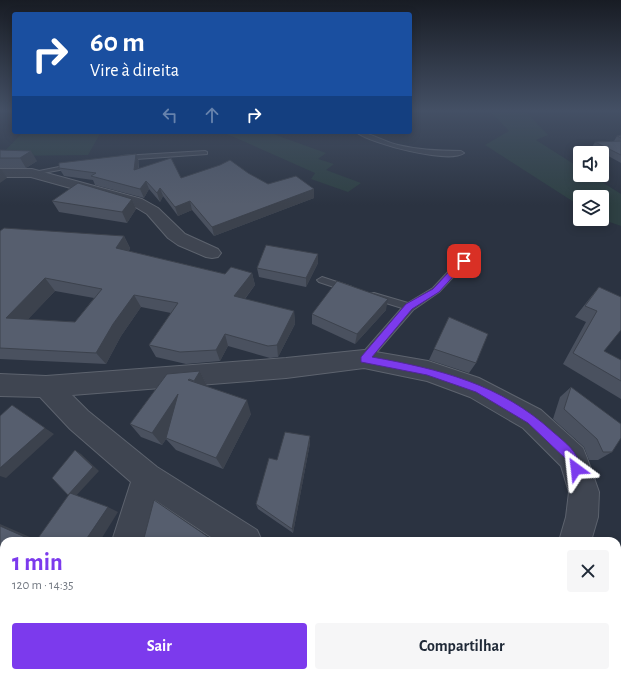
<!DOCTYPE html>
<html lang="pt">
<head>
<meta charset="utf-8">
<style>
  body { margin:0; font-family:"Alegreya Sans",sans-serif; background:#f6f6f7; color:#1f2937; height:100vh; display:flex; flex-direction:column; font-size:15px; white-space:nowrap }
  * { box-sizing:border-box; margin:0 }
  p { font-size:13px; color:#747a83 }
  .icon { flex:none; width:22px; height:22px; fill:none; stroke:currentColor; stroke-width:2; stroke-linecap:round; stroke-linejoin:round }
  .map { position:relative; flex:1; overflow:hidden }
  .details { position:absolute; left:0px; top:537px; width:621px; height:140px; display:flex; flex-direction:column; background:#fff; border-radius:12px 12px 0 0; box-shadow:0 2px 10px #0003 }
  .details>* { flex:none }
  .banner { position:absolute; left:12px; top:12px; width:400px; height:122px; border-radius:4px; box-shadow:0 2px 10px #0003; background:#1a4fa0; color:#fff; overflow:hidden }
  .controls { position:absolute; left:573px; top:146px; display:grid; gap:8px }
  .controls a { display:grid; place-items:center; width:36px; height:36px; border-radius:4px; background:#fff; box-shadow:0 2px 10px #0003; font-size:20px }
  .pin { position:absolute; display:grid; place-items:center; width:34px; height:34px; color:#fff; margin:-17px; border-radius:8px; box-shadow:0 2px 6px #0006 }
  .me { position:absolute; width:44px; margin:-22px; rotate:330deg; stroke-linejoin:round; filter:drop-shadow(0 0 3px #0008) }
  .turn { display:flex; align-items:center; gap:14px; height:84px; padding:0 12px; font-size:18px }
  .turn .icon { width:52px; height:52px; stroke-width:2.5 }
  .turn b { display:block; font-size:28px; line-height:34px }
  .lanes { display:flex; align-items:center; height:38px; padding:0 12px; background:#0003; justify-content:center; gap:20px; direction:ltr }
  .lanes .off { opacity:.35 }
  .round { display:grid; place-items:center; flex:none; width:42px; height:42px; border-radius:4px; background:#f6f6f7 }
  .headline { display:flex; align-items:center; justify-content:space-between; height:68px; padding:0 12px }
  h1 { font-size:24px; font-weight:600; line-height:30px; color:#7c3aed }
  .action { display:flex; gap:8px; margin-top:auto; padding:8px 12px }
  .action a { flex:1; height:46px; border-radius:4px; background:#7c3aed; color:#fff; font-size:16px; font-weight:600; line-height:46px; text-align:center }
  .action a+a { background:#f6f6f7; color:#1f2937 }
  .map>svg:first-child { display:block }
  .green { fill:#2e4043 }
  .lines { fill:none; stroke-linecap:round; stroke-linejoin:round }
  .lane-casing { stroke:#5d636e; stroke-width:2 }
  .street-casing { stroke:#5d636e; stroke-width:2 }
  .lane { fill:#3f4551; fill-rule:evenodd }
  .street { fill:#3f4551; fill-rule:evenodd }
  .wall { fill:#4a515f; fill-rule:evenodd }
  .shaded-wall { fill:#3c424d }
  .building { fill:#565e6e; stroke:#3c424d; fill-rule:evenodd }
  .route { fill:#7c3aed; stroke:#51269a }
</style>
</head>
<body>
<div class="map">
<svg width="621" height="677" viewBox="0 0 621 677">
  <rect width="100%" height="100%" fill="#2b3341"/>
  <!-- green -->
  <path class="green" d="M 489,110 L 524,110 L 548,135 L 536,140 L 580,168 L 580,175 L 591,175 L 621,194 L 621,226 L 601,219 L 602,197 L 580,197 L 580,206 L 485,145 L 509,131 Z
    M 23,132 L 101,132 L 88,155 L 0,156 Z
    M 210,132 L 278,132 L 273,134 L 326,153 L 318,159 L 334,164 L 326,170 L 361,183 L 348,192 L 311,179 L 315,173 L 227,134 Z"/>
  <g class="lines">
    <defs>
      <path id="lane" d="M 356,132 C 370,132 384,142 398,145 C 419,150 440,151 461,151 L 464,153 C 449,164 371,144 356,132 Z
        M 205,151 L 207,152 L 207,154 L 122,160 L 119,158 L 122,156 Z
        M 74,164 L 77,166 L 76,167 L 32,175 L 29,173 Z
        M 463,258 L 466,259 L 466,263 L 439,292 L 413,310 L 368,362 L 364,364 L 360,362 L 358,359 L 360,356 L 402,308 L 370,298 L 369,296 L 370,294 L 374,293 L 408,303 L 433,288 L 460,259 Z
        M 322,277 L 352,287 L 354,289 L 349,292 L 319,282 L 317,280 Z"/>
      <path id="street" d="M 0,169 L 32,169 L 142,199 L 158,208 L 185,234 L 218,249 L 221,253 L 218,257 L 212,258 L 206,257 L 178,245 L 168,238 L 147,214 L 132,205 L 31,177 L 0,177 Z
        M 364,350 L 428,361 L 479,378 L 541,410 L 583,448 L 587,458 L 599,492 L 598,517 L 591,541 L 559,541 L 566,517 L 569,492 L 561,466 L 523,428 L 470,397 L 427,381 L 364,368 L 286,378 L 72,395 L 88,411 L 157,467 L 257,530 L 262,541 L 217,541 L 155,500 L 144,541 L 112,541 L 131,482 L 70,429 L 40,397 L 0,396 L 0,374 L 46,376 L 286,358 Z
        M 63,673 L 103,673 L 102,677 L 62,677 Z
        M 417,673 L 461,673 L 463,677 L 419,677 Z
        M 519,673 L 559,673 L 558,677 L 518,677 Z"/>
    </defs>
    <!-- lane casing -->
    <use href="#lane" class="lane-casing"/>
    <!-- street casing -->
    <use href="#street" class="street-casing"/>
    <!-- lane -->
    <use href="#lane" class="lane"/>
    <!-- street -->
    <use href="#street" class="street"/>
  </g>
  <!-- wall -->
  <path class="wall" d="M 621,135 L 621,163 L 592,147 L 595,142 L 614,141 L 617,136 Z
    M 0,150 L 37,161 L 26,168 L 0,168 Z
    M 136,154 L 139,162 L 139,168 L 181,178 L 248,173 L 268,184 L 314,189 L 314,198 L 214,236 L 192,210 L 178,216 L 163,196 L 160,202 L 149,189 L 144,198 L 95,185 L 93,180 L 64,176 L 59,168 Z
    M 132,199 L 136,209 L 127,223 L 59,212 L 52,201 Z
    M 0,231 L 124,236 L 130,248 L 129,251 L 225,274 L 252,273 L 255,285 L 245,299 L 294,311 L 295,324 L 278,357 L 270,358 L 228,346 L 220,361 L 186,364 L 156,357 L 149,345 L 171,313 L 141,307 L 121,336 L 106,364 L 0,359 ZM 55,291 L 94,298 L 75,322 L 28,319 Z
    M 318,263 L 306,287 L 259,277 L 257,268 Z
    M 599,287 L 604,351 L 621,360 L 621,399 L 563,364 L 586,322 L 575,317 L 590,298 Z
    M 386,310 L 355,344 L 312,324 L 312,314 Z
    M 449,317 L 476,363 L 469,373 L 429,360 Z
    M 200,371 L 207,386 L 206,387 L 251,414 L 223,469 L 176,450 L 166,439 L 162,445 L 141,437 L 130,424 L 167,374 Z
    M 571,387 L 612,452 L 598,460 L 589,460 L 584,447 L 553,419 L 560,397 Z
    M 310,436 L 310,443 L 293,533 L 258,509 L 256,504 L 277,460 Z"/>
  <!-- shaded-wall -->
  <path class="shaded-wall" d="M 31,151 L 37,161 L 26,168 L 20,158 Z
    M 136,154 L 139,162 L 137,178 L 134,170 Z
    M 0,169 L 1,169 L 7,178 L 0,183 Z
    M 146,181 L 149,189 L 144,198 L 140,189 Z
    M 160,188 L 163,196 L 160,202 L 157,193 Z
    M 314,189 L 314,198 L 214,236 L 212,227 Z
    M 132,199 L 136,209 L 127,223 L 122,212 Z
    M 190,201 L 192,210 L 178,216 L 175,207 Z
    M 124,236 L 130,248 L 123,260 L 116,248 Z
    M 318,254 L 318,263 L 306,287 L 306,278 Z
    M 252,273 L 255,285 L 237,309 L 234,296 Z
    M 45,278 L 55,291 L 18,330 L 6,318 Z
    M 134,295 L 141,307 L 121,336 L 106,364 L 96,353 L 113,324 Z
    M 388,299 L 386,310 L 355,344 L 357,334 Z
    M 294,311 L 295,324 L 278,357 L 277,345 Z
    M 225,334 L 228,346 L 220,361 L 216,350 Z
    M 200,371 L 207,386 L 201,395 L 194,381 Z
    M 178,394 L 187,408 L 162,445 L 152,433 Z
    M 247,400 L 251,414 L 223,469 L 216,458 Z
    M 45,428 L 54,434 L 6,478 L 0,476 L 0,468 Z
    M 310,436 L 310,443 L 293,533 L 292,529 Z
    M 75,450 L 81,454 L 99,471 L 74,498 L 68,495 Z
    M 108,507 L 118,512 L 100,541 L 85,541 Z
    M 0,524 L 39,541 L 34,541 L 0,526 Z"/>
  <!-- building -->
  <path class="building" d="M 621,135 L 621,138 L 617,136 Z
    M 621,141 L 621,155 L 595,142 Z
    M 0,150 L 31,151 L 20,158 L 0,158 Z
    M 136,154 L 134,170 L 171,158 L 181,178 L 220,165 L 230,160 L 248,173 L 268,184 L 296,176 L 314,189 L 212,227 L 190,201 L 175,207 L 160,188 L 157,193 L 146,181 L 140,189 L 91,176 L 96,173 L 59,168 L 59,163 Z
    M 78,183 L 132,199 L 122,212 L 52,201 Z
    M 4,228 L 124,236 L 116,248 L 225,274 L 231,267 L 252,273 L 234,296 L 294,311 L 277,345 L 268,346 L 225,334 L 216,350 L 180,352 L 149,345 L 178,303 L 134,295 L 113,324 L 96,353 L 0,348 L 0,231 ZM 45,278 L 102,289 L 75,322 L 6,318 Z
    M 266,245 L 318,254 L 306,278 L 257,268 Z
    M 337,281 L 388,299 L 357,334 L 312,314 Z
    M 599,287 L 621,297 L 621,330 L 604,351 L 621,360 L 621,381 L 573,353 L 597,311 L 585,306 Z
    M 449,317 L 488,334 L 476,363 L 434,349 Z
    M 200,371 L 194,381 L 189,379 L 188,380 L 247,400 L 216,458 L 166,438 L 178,394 L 152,433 L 130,424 L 167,374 Z
    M 571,387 L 621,424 L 621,438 L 612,452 L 603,452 L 597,439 L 564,409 Z
    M 12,405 L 45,428 L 0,468 L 0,416 Z
    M 285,432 L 310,436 L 292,529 L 256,504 L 269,458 L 277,460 Z
    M 75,450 L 93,467 L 68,495 L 52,478 Z
    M 70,493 L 108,507 L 85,541 L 73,541 L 69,539 L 68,541 L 36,541 Z
    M 154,500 L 214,541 L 148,541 L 144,538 Z
    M 0,526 L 34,541 L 4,541 L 4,589 L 0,587 Z"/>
  <!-- sky -->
  <linearGradient id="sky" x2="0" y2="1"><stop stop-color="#181c24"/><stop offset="0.54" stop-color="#445065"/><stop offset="1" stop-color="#445065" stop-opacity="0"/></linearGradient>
  <rect width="621" height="205" fill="url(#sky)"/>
  <!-- route -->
  <path class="route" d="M 461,259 L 467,261 L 439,292 L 412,309 L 372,357 C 439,369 501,384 553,432 C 568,445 576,450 582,469 L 581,473 L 576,475 L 572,473 L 568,461 L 528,423 L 476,392 L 427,375 L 361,362 L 361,357 L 406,304 L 433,289 Z"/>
</svg>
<div class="controls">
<a><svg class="icon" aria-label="sound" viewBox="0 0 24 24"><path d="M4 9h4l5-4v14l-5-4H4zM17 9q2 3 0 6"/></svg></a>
<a><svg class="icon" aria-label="layers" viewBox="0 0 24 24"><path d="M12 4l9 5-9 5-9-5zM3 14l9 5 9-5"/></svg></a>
</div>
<div class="pin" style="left:464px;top:261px;background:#d93025"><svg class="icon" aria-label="arrive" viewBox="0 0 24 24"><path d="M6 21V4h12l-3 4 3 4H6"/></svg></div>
<svg class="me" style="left:576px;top:469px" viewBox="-20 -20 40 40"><path d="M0-17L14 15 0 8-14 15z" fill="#7c3aed" stroke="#fff" stroke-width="4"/></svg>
<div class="banner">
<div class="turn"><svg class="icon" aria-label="right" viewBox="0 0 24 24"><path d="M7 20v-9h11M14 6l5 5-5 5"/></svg><div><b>60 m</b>Vire à direita</div></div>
<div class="lanes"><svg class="icon off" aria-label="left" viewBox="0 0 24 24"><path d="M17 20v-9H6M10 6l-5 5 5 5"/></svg><svg class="icon off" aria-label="ahead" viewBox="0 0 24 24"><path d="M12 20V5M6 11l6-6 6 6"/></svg><svg class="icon" aria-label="right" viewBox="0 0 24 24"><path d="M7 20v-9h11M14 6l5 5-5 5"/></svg></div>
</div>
<section class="details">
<div class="headline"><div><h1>1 min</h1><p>120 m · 14:35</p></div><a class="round"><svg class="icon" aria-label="close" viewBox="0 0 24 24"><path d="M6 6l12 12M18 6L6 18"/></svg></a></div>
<div class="action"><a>Sair</a><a>Compartilhar</a></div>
</section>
</div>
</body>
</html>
